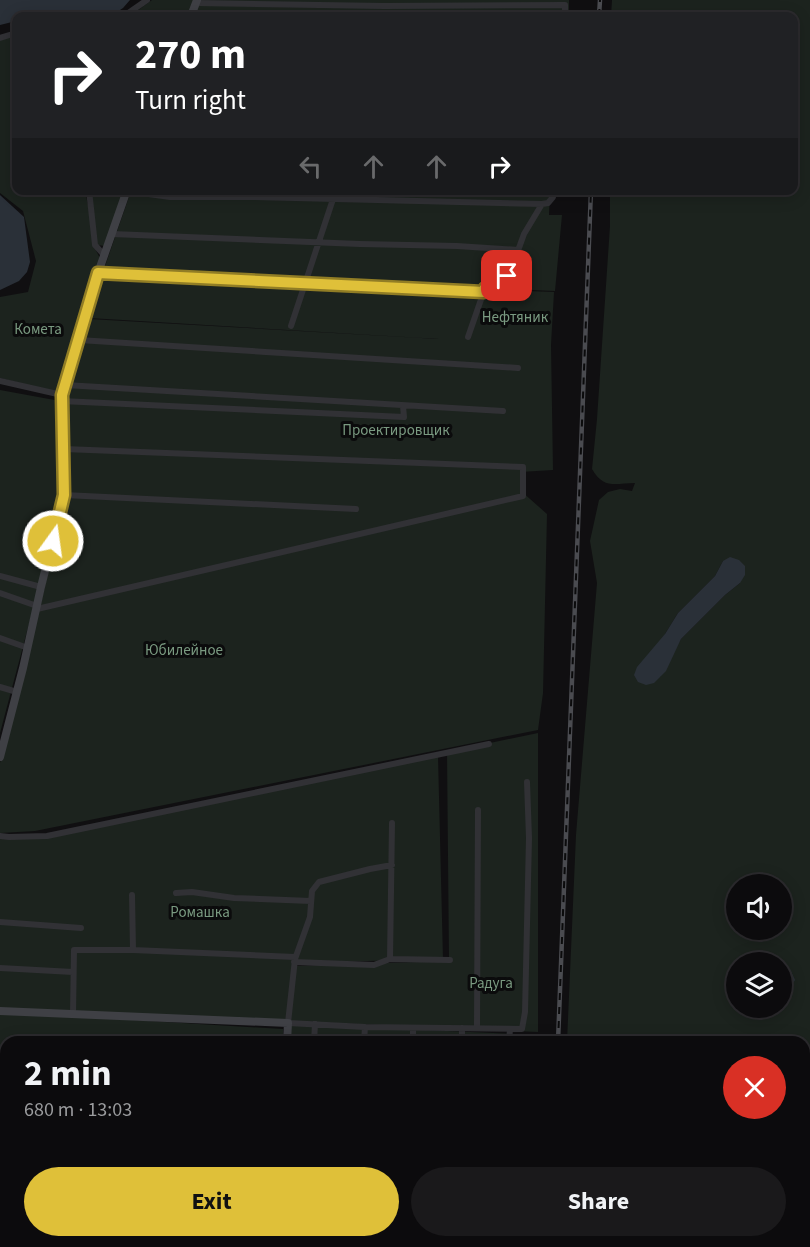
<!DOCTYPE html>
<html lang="en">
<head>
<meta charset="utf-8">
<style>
  body { margin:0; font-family:"Source Sans 3",sans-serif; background:#1a191b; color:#f1f3f6; height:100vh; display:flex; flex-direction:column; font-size:22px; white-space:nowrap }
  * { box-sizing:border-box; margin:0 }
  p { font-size:20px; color:#9a9b9d }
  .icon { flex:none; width:33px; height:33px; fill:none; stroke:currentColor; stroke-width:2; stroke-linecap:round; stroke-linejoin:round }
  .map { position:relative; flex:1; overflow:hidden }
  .details { position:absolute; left:0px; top:1036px; width:810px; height:212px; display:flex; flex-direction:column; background:#0c0b0d; border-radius:18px 18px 0 0; box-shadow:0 3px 15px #0003,0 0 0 2px #2c2b2e }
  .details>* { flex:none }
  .guide { position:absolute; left:12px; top:12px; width:786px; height:183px; border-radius:12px; box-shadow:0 3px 15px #0003,0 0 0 2px #2c2b2e; background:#202124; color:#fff; overflow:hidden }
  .tools { position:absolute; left:726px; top:874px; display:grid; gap:12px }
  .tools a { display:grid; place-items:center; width:66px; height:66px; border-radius:50%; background:#0c0b0d; box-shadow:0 3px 15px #0003,0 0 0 2px #2c2b2e; font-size:30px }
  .pin { position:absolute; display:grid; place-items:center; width:51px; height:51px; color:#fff; margin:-26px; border-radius:12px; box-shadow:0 3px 9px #0006 }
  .me { position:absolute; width:66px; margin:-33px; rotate:14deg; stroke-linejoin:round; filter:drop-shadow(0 0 4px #0008) }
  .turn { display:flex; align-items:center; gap:21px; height:126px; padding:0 24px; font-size:27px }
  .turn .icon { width:78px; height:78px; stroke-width:2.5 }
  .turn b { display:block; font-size:42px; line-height:51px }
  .lanes { display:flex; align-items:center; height:57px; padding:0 24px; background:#0003; justify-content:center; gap:30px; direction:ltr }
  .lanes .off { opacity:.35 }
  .round { display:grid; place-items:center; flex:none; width:63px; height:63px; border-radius:32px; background:#1a191b }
  .overview { display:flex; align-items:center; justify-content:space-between; height:102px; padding:0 24px }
  h1 { font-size:36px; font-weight:700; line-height:45px }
  .action { display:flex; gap:12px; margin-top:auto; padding:12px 24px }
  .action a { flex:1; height:69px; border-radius:36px; background:#dfc039; color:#111; font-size:24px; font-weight:700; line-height:69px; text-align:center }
  .action a+a { background:#1a191b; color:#f1f3f6 }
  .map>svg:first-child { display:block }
  .green { fill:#1c231e; fill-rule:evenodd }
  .water { fill:#2a3038 }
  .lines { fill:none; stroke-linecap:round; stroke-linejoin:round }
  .street { stroke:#313135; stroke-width:6 }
  .secondary { stroke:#3f4045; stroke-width:8 }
  .rail-casing { stroke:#4a4b50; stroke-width:4.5 }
  .rail { stroke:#0b0b0c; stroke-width:2; stroke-dasharray:7; stroke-linecap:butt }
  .route-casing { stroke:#917d25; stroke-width:15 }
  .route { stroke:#dfc039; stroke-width:10 }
  .labels { text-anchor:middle; stroke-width:6; stroke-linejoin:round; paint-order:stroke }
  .park-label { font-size:15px; fill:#7a9a81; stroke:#0b0b0c }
</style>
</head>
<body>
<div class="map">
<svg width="810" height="1247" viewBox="0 0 810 1247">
  <rect width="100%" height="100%" fill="#100f11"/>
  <!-- green -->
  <path class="green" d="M 152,0 L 194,0 L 188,16 L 130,16 Z
    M 199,0 L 569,0 L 569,16 L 193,16 Z
    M 612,0 L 810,0 L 810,1247 L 559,1247 L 559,1242 L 804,1242 L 804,1042 L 567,1042 L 576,835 L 597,583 L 590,541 L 599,500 L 608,492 L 620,489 L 632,491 L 635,483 C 616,483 604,490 592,469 L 597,419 L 610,226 L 610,191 L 794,190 L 794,16 L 611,16 ZM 723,561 L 740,583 L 725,595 L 681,639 L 660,677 L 665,634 L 678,613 L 715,576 ZM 736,885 L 782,885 L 782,930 L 736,930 ZM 770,961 L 782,963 L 790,969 L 789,990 L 782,993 L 782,1008 L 736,1008 L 736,963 Z
    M 16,33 L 16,190 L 85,191 L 91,219 L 94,247 L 100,258 L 60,393 L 0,378 L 0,297 L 28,292 L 36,261 L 23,211 L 0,193 L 0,36 Z
    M 91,191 L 125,191 L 105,246 L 97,245 Z
    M 131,191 L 550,191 L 549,215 L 562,215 L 555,291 L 103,272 Z
    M 104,276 L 554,292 L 551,345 L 553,470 L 520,472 L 521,491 L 547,514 L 543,693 L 538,730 L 35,831 L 0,833 L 0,763 L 26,667 L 67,493 L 63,408 L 89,319 L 439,339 L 89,318 Z
    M 0,390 L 60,401 L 61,481 L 59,500 L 38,590 L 0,733 Z
    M 538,733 L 538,1032 L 291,1021 L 0,1011 L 0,838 L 35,836 L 438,756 L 443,959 L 293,963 L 297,966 L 449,961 L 447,752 Z
    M 0,1012 L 283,1029 L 283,1042 L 6,1042 L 6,1239 L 0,1239 Z
    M 291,1024 L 538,1035 L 538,1042 L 290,1042 Z
    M 41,1242 L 272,1242 L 272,1247 L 104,1247 Z
    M 278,1242 L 529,1242 L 529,1247 L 278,1247 Z"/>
  <!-- water -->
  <path class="water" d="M 0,0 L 130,0 L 123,8 L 111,16 L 16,16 L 16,21 L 0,25 Z
    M 0,195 L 24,217 L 30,262 L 27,272 L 19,281 L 0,290 Z
    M 730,557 L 739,560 L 745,566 L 745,575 L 740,583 L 725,595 L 681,639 L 666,671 L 654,683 L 646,685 L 638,682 L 634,675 L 637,667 L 665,634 L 678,613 L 715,576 L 723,561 Z
    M 782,963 L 790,969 L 795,980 L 789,990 L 782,993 Z"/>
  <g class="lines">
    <!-- street -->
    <path class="street" d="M 196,3 L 384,6 L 565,5 L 565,16
      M 124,16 L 147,0
      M 0,38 L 16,33
      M 89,190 L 95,245 L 104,255
      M 127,191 L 170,197 L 254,197 L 542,204 L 524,234 L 515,259 L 507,276 L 485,288 L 468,337
      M 542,204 L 548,203 L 553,197 L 553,190
      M 112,234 L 360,244 L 457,246 L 518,250
      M 98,273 L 484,292
      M 291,326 L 336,190
      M 79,340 L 518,368
      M 0,381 L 62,395
      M 65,385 L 503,411
      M 61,401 L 404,417 L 403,406
      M 64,495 L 356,509
      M 0,576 L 41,587
      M 0,593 L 37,606
      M 37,609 L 523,496 L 523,467 L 64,449
      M 0,638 L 28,648
      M 0,687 L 17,692
      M 392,823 L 390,959 L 450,960
      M 0,836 L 9,837 L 47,836 L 489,744
      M 392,865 L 370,869 L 319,882 L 312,891 L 310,917 L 295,959 L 288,1023 L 365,1027 L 522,1029 L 525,1012 L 529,838 L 527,782
      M 176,893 L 192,892 L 234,898 L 311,901
      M 132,895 L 133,950
      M 0,922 L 81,928
      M 294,962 L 374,965 L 390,959
      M 0,968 L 73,972
      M 73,1014 L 74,950 L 133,950 L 295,957
      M 477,1028 L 478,810
      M 314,1042 L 315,1024
      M 364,1042 L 365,1027
      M 413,1042 L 413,1028
      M 462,1042 L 462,1028
      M 509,1042 L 510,1029
      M 0,1244 L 43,1247
      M 303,1247 L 303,1242
      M 352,1247 L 352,1242
      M 400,1247 L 400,1242
      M 451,1247 L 451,1242"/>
    <!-- secondary -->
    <path class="secondary" d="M 191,16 L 197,0
      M 0,757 L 23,668 L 41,587 L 64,495 L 62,395 L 98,273 L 127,190
      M 0,1011 L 288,1023 L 287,1042
      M 273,1247 L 273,1242"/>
    <defs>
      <path id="rail" d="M 599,16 L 600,0
        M 558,1042 L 591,190
        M 550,1247 L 550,1242"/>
    </defs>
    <!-- rail casing -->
    <use href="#rail" class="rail-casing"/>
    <!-- rail -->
    <use href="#rail" class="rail"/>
  </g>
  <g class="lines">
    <defs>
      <path id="route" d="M 53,541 L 64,495 L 62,395 L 98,273 L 484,292 L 485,288 L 507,276"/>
    </defs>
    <!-- route casing -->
    <use href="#route" class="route-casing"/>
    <!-- route -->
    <use href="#route" class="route"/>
  </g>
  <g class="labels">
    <!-- park labels -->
    <g class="park-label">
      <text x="515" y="322">Нефтяник</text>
      <text x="38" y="334">Комета</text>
      <text x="396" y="435">Проектировщик</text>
      <text x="184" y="655">Юбилейное</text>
      <text x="200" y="917">Ромашка</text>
      <text x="491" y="988">Радуга</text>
    </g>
  </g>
</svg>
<div class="tools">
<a><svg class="icon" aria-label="sound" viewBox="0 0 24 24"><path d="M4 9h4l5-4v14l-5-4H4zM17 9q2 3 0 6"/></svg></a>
<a><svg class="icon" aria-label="layers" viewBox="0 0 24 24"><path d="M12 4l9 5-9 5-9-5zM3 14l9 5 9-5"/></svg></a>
</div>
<div class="pin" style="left:507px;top:276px;background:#d93025"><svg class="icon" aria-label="arrive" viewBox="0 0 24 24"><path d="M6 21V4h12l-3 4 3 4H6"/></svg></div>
<svg class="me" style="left:53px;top:541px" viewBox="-20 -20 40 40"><circle r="17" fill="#dfc039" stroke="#fff" stroke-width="3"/><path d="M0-11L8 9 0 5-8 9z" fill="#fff"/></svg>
<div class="guide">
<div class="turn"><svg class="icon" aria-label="right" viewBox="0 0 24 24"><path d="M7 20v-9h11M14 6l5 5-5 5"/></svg><div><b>270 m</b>Turn right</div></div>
<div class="lanes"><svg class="icon off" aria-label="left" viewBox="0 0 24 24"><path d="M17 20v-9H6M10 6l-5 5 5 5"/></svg><svg class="icon off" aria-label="ahead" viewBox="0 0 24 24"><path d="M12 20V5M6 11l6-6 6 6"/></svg><svg class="icon off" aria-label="ahead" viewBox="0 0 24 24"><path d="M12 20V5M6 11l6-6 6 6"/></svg><svg class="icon" aria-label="right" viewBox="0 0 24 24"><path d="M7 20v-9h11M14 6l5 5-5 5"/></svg></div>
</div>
<section class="details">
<div class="overview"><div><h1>2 min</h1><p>680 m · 13:03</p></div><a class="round" style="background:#d93025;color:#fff"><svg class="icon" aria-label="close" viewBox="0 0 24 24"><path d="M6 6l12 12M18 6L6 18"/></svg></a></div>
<div class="action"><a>Exit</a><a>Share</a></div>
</section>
</div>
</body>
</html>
